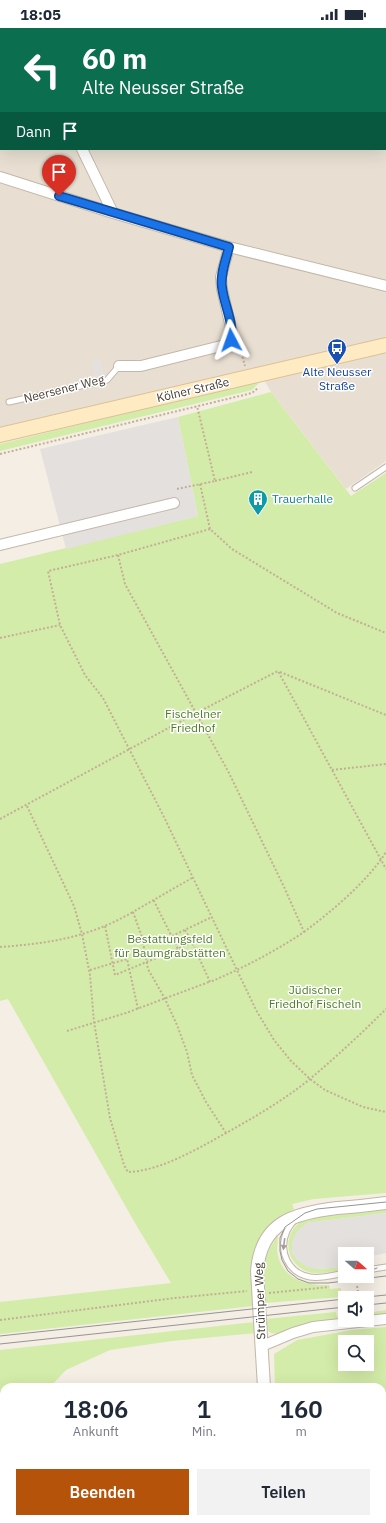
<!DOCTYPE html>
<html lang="de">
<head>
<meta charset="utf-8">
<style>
  body { margin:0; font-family:"IBM Plex Sans",sans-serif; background:#f2f2f3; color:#1f2937; height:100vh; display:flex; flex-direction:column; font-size:15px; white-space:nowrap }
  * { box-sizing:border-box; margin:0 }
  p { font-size:13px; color:#747a83 }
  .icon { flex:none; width:22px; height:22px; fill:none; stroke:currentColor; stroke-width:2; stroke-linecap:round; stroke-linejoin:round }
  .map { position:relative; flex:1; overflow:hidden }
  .sheet { position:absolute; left:0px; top:1355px; width:386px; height:140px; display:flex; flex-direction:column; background:#fff; border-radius:12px 12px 0 0; box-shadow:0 4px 16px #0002 }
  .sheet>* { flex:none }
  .hud { position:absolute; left:0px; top:0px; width:386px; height:122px; box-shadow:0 4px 16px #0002; background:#0b6e4f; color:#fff; overflow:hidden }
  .needle { width:26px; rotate:110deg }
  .controls { position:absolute; left:338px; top:1219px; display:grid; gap:8px }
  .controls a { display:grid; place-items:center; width:36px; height:36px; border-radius:0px; background:#fff; box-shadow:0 4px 16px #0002; font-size:20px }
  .pin { position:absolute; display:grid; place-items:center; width:34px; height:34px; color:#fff; margin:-41px -17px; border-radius:50% 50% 50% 0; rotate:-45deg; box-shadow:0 0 4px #0007 }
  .pin .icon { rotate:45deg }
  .me { position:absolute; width:44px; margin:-22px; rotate:356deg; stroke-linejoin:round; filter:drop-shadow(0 0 3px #0008) }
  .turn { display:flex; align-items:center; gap:14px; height:84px; padding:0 16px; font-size:18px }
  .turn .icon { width:52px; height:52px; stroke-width:2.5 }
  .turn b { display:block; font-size:28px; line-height:34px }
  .then { display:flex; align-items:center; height:38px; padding:0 16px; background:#0003; gap:8px; font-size:15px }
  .eta { display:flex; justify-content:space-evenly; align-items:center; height:68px; text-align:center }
  .eta b { font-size:24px; font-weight:600; line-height:28px }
  .action { display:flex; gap:8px; margin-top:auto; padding:8px 16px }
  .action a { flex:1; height:46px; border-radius:0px; background:#b45309; color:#fff; font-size:16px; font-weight:600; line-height:46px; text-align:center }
  .action a+a { background:#f2f2f3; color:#1f2937 }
  .status { display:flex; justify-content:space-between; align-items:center; height:28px; padding:0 20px; background:#fff; direction:ltr }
  .status svg { height:11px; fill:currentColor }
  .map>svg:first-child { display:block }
  .residential { fill:#e8dfd2; fill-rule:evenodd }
  .green { fill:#d4eca9; fill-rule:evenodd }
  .parking { fill:#e4e0dd }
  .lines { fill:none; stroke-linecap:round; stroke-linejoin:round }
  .stream { stroke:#9ad9f6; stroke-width:3.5 }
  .service-casing { stroke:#c3b7a9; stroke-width:7 }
  .minor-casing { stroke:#c3b7a9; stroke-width:12 }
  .tertiary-casing { stroke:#c3b7a9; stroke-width:14 }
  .secondary-casing { stroke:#dbc192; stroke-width:16 }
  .path { stroke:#c3af96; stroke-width:2; stroke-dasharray:2 2; stroke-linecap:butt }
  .service { stroke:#fff; stroke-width:5 }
  .minor { stroke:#fff; stroke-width:10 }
  .tertiary { stroke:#fff; stroke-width:12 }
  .secondary { stroke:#ffebc3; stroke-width:14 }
  .tram { stroke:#959595; stroke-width:1 }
  .oneway { fill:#a29e99 }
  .route-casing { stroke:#114b97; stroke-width:10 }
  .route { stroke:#1a73e8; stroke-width:7 }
  .labels { text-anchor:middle; stroke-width:3; stroke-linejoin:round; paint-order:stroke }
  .transit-label { font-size:12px; fill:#164399; stroke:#fff }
  .street-label { font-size:12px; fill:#463d33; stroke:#fff }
  .culture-label { font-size:12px; fill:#0d838f; stroke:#fff; text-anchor:start }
  .park-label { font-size:12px; fill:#4c7d22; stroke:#fff }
</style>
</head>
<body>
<div class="status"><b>18:05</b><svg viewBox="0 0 49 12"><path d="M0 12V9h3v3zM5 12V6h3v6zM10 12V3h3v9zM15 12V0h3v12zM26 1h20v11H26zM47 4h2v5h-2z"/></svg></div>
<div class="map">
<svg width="386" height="1495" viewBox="0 0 386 1495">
  <rect width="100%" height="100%" fill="#f4eee4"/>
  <!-- residential -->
  <path class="residential" d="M 0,0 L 386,0 L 386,433 L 346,461 L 271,364 L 260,345 L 0,406 ZM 1,1 L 385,1 L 385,121 L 1,121 Z
    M 203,1491 L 262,1491 L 264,1495 L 199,1495 Z"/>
  <!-- green -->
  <path class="green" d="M 262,352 L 252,362 L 0,423 L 0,416 Z
    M 271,364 L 351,468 L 386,445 L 386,1165 L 314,1171 L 292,1176 L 294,1181 L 275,1194 L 266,1204 L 253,1278 L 0,1306 L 0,1274 L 171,1255 L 135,1195 L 8,971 L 0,973 L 0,536 L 198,488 L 178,389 Z
    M 386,1180 L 386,1185 L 307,1195 L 317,1241 L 345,1239 L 345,1242 C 333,1243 317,1248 306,1243 C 286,1235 282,1208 299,1195 C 314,1184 366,1183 386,1180 Z
    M 278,1207 C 278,1212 277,1217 277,1222 C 280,1250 305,1258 329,1257 L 330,1261 L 341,1260 L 341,1269 L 265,1275 L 264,1233 L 270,1220 Z
    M 386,1282 L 386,1287 L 367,1289 L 367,1285 Z
    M 336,1284 L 337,1288 L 345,1287 L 345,1291 L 306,1296 L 279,1306 L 271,1305 L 265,1300 L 265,1291 Z
    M 255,1294 L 256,1305 L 172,1313 L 110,1322 L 66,1342 L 50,1359 L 4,1359 L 4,1491 L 159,1491 L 163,1495 L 22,1495 L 16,1491 L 5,1495 L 0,1495 L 0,1322 Z
    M 386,1299 L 386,1482 L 382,1481 L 382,1359 L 275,1359 L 274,1326 L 297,1312 L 352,1302 ZM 345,1314 L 367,1314 L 367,1336 L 345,1336 Z"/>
  <!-- parking -->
  <path class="parking" d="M 100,330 L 104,347 L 95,349 L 91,332 Z
    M 178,389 L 198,488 L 66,521 L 40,421 Z
    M 386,1185 L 386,1225 L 367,1229 L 367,1226 L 345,1226 L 345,1239 L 317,1241 L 307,1239 L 297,1232 L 292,1225 L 292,1214 L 297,1203 L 307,1195 Z"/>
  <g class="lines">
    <!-- stream -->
    <path class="stream" d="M 0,1455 L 4,1459
      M 29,1491 L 34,1495"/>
    <defs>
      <path id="service" d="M 9,374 L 107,352 L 119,338
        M 355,460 L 386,439
        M 294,1193 C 291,1196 289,1199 287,1203 C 278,1223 288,1245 310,1249 C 321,1251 334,1247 345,1245
        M 367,1242 L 386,1239
        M 168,1491 L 172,1495"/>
      <path id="minor" d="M 23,0 L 23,1
        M 253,0 L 253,1
        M 82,121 L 113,185
        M 0,149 L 113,185 L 229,219 L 386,258
        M 119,338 L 141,338 L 225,317 L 231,312 L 232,304 L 222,261 L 221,249 L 229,219
        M 0,517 L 174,475
        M 262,1318 L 293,1305 L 313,1299 L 386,1291"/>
      <path id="tertiary" d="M 264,1359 L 257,1243 C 261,1194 294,1185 337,1180 C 353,1179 370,1177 386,1175
        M 180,1495 L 184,1491"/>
      <path id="secondary" d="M 0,407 L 386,317"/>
    </defs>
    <!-- service casing -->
    <use href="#service" class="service-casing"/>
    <!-- minor casing -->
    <use href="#minor" class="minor-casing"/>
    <!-- tertiary casing -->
    <use href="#tertiary" class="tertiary-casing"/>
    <!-- secondary casing -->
    <use href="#secondary" class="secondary-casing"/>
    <!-- path -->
    <path class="path" d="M 312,1 L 312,0
      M 385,55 L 386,55
      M 238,318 L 240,320 L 245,338
      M 0,426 L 252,365 L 258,360
      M 215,453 L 252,444
      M 200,456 L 210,501 L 232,521 L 337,585 L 386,605
      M 177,461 L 215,453 L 197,378
      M 210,501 L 118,527 L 48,543 L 60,597 L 85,647 L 103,670 L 165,791 L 256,982 L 274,1012 L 291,1033 L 310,1051 L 325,1062 L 363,1079 L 386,1084
      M 118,527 L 125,556 L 229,745 L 285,861 L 304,904 C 274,924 243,940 210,954 L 192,914 L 178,921 L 153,871
      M 0,610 L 60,597
      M 280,644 L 386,687
      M 332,742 L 386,736
      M 27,778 L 74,878 L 82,906 L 90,947 L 94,994 L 110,1090 L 124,1137 L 128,1144 C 156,1143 186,1127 210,1114 C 244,1095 279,1076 310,1051 C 336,1029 362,1005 386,981
      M 0,791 L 200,683 L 278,643 L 386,841
      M 192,850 L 133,884 L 142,909 L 148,941 L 165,971 L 177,997 L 187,1024 L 192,1047 L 206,1074 L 226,1105
      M 105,898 L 115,947 L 178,921
      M 185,902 L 192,914
      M 304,904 C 332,883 367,854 386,824
      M 172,908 L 212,889
      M 0,919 C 27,917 56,914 82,906 C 100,901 117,893 133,884
      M 90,942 L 127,931 L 138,981
      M 67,1003 L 126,985 L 209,954
      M 357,1258 L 358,1263
      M 269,1265 L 329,1259
      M 0,1292 L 175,1270 L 247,1263"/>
    <!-- service -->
    <use href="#service" class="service"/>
    <!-- minor -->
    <use href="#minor" class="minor"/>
    <!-- tertiary -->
    <use href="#tertiary" class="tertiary"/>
    <!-- secondary -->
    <use href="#secondary" class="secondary"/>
    <!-- tram -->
    <path class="tram" d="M 386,1174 L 317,1181 L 305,1185 L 285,1199 L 280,1210 L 280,1223 L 282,1232 L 288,1243 L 298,1251 L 309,1255 L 328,1255 L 386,1248
      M 367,1244 L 377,1240
      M 357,1270 L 386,1267
      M 367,1277 L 386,1275
      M 0,1308 L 345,1271
      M 0,1316 L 345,1279"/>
  </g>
  <!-- one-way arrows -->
  <defs><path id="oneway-solid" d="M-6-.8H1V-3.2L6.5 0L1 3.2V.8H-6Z"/></defs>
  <use class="oneway" href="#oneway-solid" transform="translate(284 1216) rotate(97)"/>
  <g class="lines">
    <defs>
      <path id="route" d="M 59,168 L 229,219 C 226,232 220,246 222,259 C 224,277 234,294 231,312"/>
    </defs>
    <!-- route casing -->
    <use href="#route" class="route-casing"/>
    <!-- route -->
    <use href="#route" class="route"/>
  </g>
  <!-- icons -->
  <defs>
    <symbol id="bus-pin" viewBox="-11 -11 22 30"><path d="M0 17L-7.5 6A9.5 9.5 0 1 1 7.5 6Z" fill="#1a4fb4" stroke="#fff"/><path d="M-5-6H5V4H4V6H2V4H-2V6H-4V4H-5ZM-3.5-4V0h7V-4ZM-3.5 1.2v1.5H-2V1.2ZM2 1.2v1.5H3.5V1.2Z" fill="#fff"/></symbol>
    <symbol id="building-pin" viewBox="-11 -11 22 30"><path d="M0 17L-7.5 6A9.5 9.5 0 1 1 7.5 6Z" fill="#0f9aa8" stroke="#fff"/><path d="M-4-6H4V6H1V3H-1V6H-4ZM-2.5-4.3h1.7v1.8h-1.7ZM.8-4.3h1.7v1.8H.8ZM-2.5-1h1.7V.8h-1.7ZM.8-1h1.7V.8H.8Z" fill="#fff"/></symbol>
  </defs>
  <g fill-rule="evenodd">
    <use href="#bus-pin" x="326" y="309" width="22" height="30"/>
    <use href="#building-pin" x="247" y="460" width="22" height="30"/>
  </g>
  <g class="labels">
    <!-- transit labels -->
    <g class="transit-label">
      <text x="337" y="348">Alte Neusser<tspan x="337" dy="14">Straße</tspan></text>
    </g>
    <!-- street labels -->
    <g class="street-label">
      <text transform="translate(64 361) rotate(-14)" y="4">Neersener Weg</text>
      <text transform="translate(193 362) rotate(-13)" y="4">Kölner Straße</text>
      <text transform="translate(260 1273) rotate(-92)" y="4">Strümper Weg</text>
    </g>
    <!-- culture labels -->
    <g class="culture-label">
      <text x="272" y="475">Trauerhalle</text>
    </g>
    <!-- park labels -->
    <g class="park-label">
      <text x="193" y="690">Fischelner<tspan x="193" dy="14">Friedhof</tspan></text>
      <text x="170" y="915">Bestattungsfeld<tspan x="170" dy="14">für Baumgrabstätten</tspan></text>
      <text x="315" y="966">Jüdischer<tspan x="315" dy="14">Friedhof Fischeln</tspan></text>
    </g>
  </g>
</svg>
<div class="controls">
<a><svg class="needle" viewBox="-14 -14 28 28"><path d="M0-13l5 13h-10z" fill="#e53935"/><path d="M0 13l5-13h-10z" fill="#747a83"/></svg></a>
<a><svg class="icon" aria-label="sound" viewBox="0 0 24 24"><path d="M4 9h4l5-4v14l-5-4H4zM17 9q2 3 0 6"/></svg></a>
<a><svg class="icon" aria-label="search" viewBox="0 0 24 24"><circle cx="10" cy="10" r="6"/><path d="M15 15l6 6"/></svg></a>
</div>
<div class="pin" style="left:59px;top:168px;background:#d93025"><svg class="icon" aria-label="arrive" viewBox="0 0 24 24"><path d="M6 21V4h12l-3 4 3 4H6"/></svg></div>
<svg class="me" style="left:231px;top:312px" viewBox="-20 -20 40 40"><path d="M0-17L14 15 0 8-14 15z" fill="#1a73e8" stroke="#fff" stroke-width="4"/></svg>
<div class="hud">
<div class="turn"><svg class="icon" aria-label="left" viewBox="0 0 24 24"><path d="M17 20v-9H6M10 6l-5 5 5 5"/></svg><div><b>60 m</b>Alte Neusser Straße</div></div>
<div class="then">Dann<svg class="icon" aria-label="arrive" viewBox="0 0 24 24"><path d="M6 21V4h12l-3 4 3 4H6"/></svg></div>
</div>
<section class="sheet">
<div class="eta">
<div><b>18:06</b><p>Ankunft</p></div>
<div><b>1</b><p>Min.</p></div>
<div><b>160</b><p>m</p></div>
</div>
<div class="action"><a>Beenden</a><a>Teilen</a></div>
</section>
</div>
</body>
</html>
